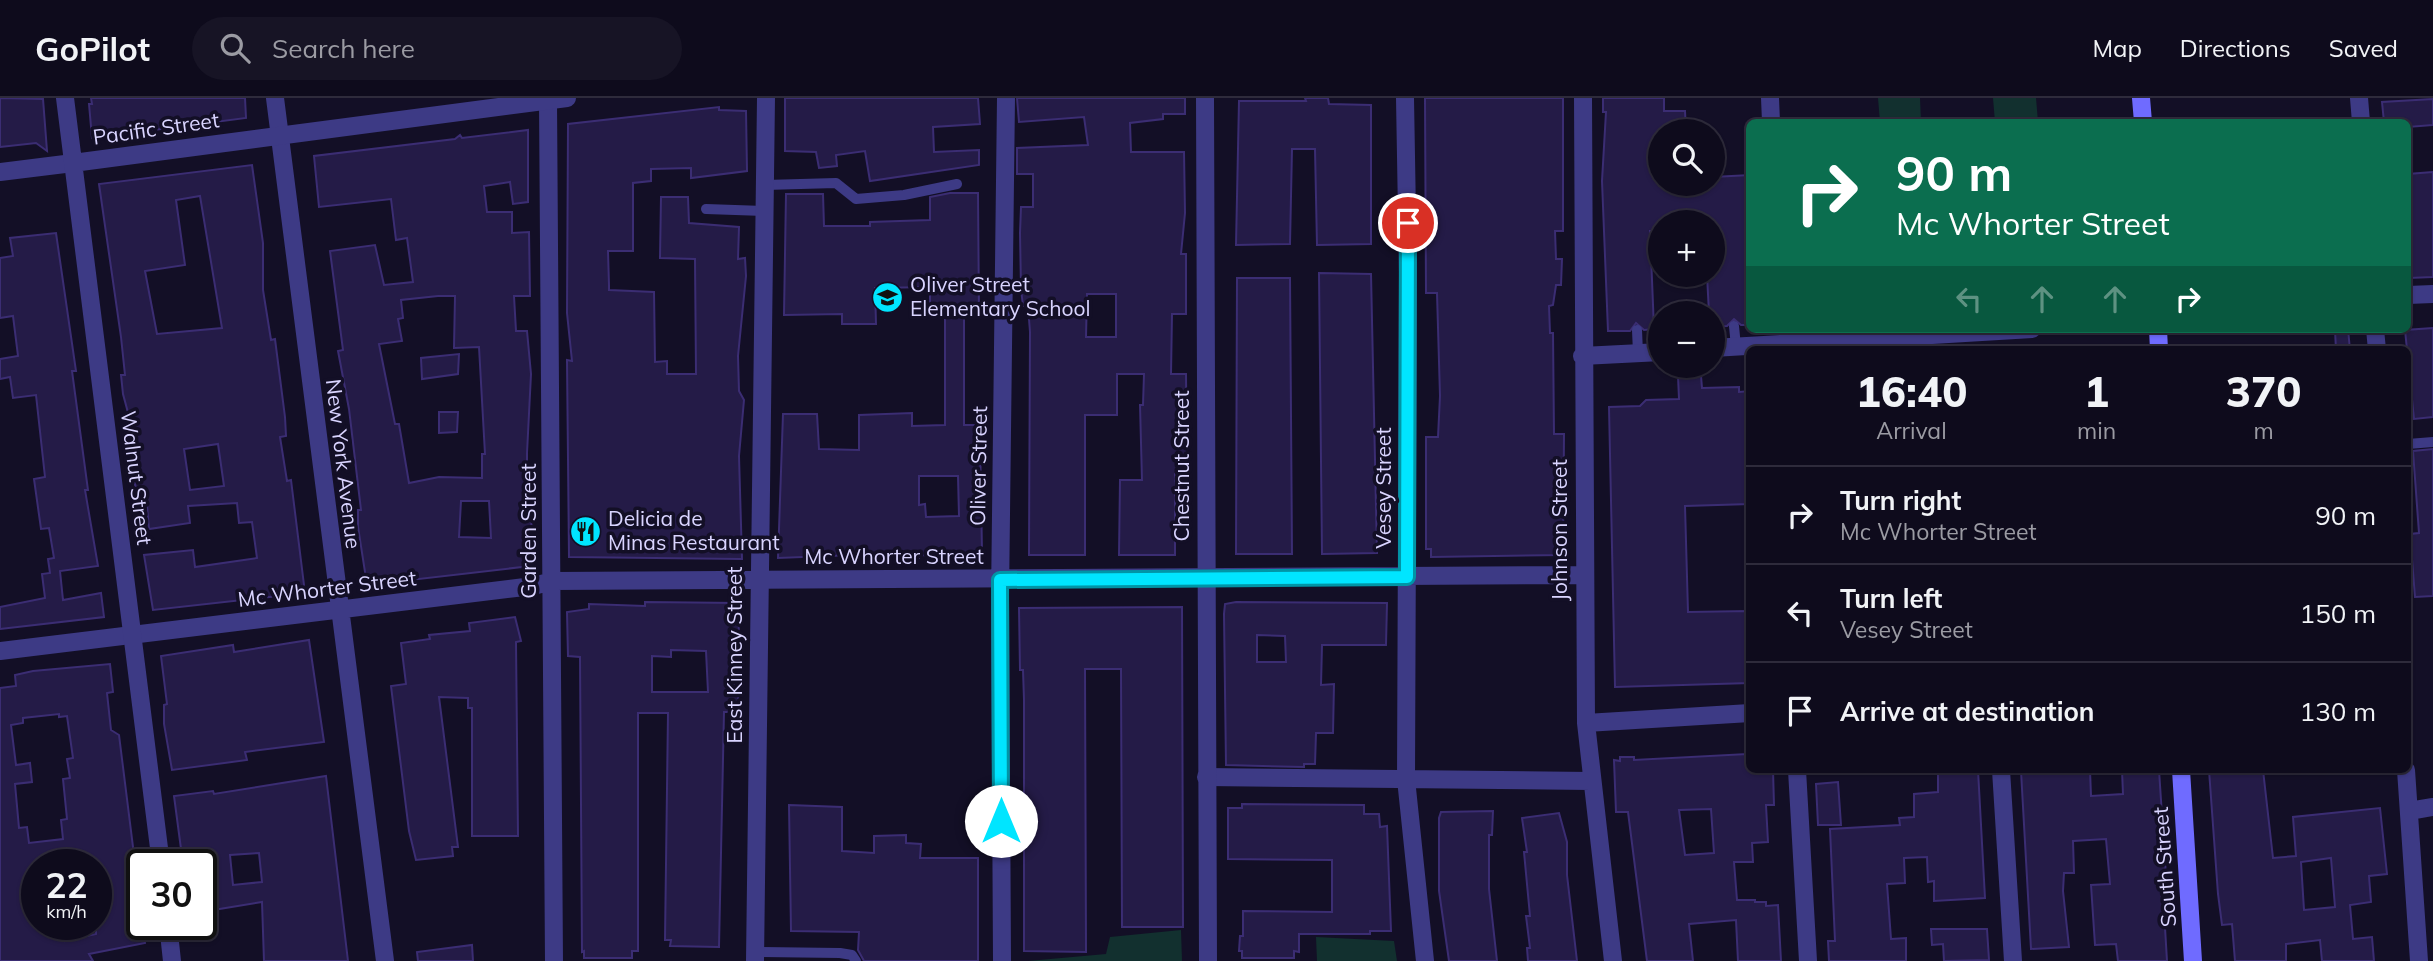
<!DOCTYPE html>
<html lang="en">
<head>
<meta charset="utf-8">
<style>
  body { margin:0; font-family:Mulish,sans-serif; background:#171425; color:#f1f3f6; height:100vh; display:flex; flex-direction:column; font-size:26px; white-space:nowrap }
  * { box-sizing:border-box; margin:0 }
  p { font-size:23px; color:#9b9ba3 }
  .icon { flex:none; width:38px; height:38px; fill:none; stroke:currentColor; stroke-width:2; stroke-linecap:round; stroke-linejoin:round }
  .map { position:relative; flex:1; overflow:hidden }
  .drawer { position:absolute; left:1746px; top:248px; width:665px; height:427px; display:flex; flex-direction:column; background:#0e0b1c; border-radius:10px; box-shadow:0 2px 5px #0004,0 0 0 2px #2e2b3b }
  .drawer>* { flex:none }
  .hud { position:absolute; left:1746px; top:21px; width:665px; height:214px; border-radius:10px; box-shadow:0 2px 5px #0004,0 0 0 2px #2e2b3b; background:#0b6e4f; color:#fff; overflow:hidden }
  .fabs { position:absolute; left:1648px; top:21px; display:grid; gap:14px }
  .fabs a { display:grid; place-items:center; width:77px; height:77px; border-radius:50%; background:#0e0b1c; box-shadow:0 2px 5px #0004,0 0 0 2px #2e2b3b; font-size:35px }
  .speed { position:absolute; left:21px; top:751px; display:flex; gap:14px; font-size:35px; font-weight:700; text-align:center }
  .speed>* { display:grid; place-content:center; width:91px; height:91px; border-radius:50%; background:#0e0b1c; box-shadow:0 2px 5px #0004,0 0 0 2px #2e2b3b; line-height:1 }
  .speed small { font-size:18px; font-weight:400 }
  .speed .limit { border:4px solid #111; border-radius:10px; background:#fff; color:#111 }
  .pin { position:absolute; display:grid; place-items:center; width:60px; height:60px; color:#fff; margin:-30px; border:4px solid #fff; border-radius:50%; box-shadow:0 2px 7px #0007 }
  .me { position:absolute; width:77px; margin:-38px; rotate:0deg; stroke-linejoin:round; filter:drop-shadow(0 0 5px #0008) }
  .turn { display:flex; align-items:center; gap:24px; height:147px; padding:0 35px; font-size:32px }
  .turn .icon { width:91px; height:91px; stroke-width:2.5 }
  .turn b { display:block; font-size:49px; line-height:60px }
  .lanes { display:flex; align-items:center; height:66px; padding:0 35px; background:#0003; justify-content:center; gap:35px; direction:ltr }
  .lanes .off { opacity:.35 }
  .eta { display:flex; justify-content:space-evenly; align-items:center; height:119px; text-align:center }
  .eta b { font-size:42px; font-weight:800; line-height:49px }
  ul { padding:0; list-style:none }
  li { display:flex; align-items:center; gap:21px; height:98px; padding:0 35px; border-top:2px solid #2e2b3b }
  li div { flex:1 }
  li b { display:block; font-size:26px }
  li em { font-style:normal }
  header { display:flex; align-items:center; gap:42px; box-sizing:border-box; height:98px; padding:0 35px; background:#0e0b1c; border-bottom:2px solid #2e2b3b }
  header strong { font-size:33px }
  nav { display:flex; gap:38px; margin-inline-start:auto; font-size:24px }
  .search { width:490px; height:63px; background:#171425; display:flex; align-items:center; gap:18px; box-sizing:border-box; padding:0 24px; border-radius:38px; color:#9b9ba3; font-size:26px }
  .map>svg:first-child { display:block }
  .grass { fill:#12302f }
  .building { fill:#241b47; stroke:#3b2d73; stroke-width:2; fill-rule:evenodd }
  .lines { fill:none; stroke-linecap:round; stroke-linejoin:round }
  .service { stroke:#3d3a85; stroke-width:10 }
  .minor { stroke:#3d3a85; stroke-width:18 }
  .tertiary { stroke:#3d3a85; stroke-width:18 }
  .secondary { stroke:#6f6bff; stroke-width:18 }
  .route-casing { stroke:#0095a6; stroke-width:18 }
  .route { stroke:#00e5ff; stroke-width:12 }
  .labels { text-anchor:middle; stroke-width:7; stroke-linejoin:round; paint-order:stroke }
  .street-label { font-size:21px; fill:#d9d4ff; stroke:#130f26 }
  .poi-label { font-size:21px; fill:#d9d4ff; stroke:#130f26; text-anchor:start }
</style>
</head>
<body>
<header>
<strong>GoPilot</strong>
<div class="search"><svg class="icon" aria-label="search" viewBox="0 0 24 24"><circle cx="10" cy="10" r="6"/><path d="M15 15l6 6"/></svg>Search here</div>
<nav><a>Map</a><a>Directions</a><a>Saved</a></nav>
</header>
<div class="map">
<svg width="2433" height="863" viewBox="0 0 2433 863">
  <rect width="100%" height="100%" fill="#130f26"/>
  <!-- grass -->
  <path class="grass" d="M 1878,0 L 1920,0 L 1921,24 L 1880,24 Z
    M 1993,0 L 2036,0 L 2038,24 L 1995,24 Z
    M 1181,832 L 1182,863 L 1028,863 L 1106,856 L 1110,839 Z
    M 1316,839 L 1394,843 L 1397,863 L 1317,863 Z"/>
  <!-- building -->
  <path class="building" d="M 0,0 L 43,1 L 47,53 L 36,45 L 0,49 Z
    M 91,0 L 245,0 L 246,20 L 92,40 L 89,6 L 92,6 Z
    M 785,0 L 978,0 L 980,26 L 933,29 L 934,54 L 979,52 L 979,67 L 870,83 L 865,53 L 836,57 L 837,68 L 819,70 L 816,54 L 785,53 Z
    M 1017,0 L 1185,0 L 1185,16 L 1163,16 L 1163,21 L 1130,25 L 1131,54 L 1184,54 L 1185,115 L 1181,156 L 1186,156 L 1186,216 L 1172,216 L 1171,276 L 1186,276 L 1187,376 L 1175,376 L 1175,457 L 1119,457 L 1120,382 L 1142,382 L 1140,307 L 1143,307 L 1144,276 L 1117,276 L 1117,317 L 1085,317 L 1085,457 L 1029,457 L 1030,234 L 1028,208 L 1023,208 L 1021,191 L 1020,135 L 1021,109 L 1033,109 L 1033,76 L 1017,76 L 1017,50 L 1088,47 L 1084,19 L 1019,24 ZM 1087,196 L 1116,196 L 1116,239 L 1086,239 Z
    M 1305,0 L 1328,0 L 1329,6 L 1371,7 L 1371,146 L 1317,147 L 1315,51 L 1292,51 L 1290,146 L 1236,147 L 1239,3 L 1306,3 Z
    M 1425,0 L 1563,0 L 1563,133 L 1555,133 L 1556,161 L 1562,161 L 1561,187 L 1556,187 L 1553,207 L 1549,208 L 1550,235 L 1553,235 L 1554,336 L 1564,336 L 1563,457 L 1431,459 L 1431,451 L 1426,451 L 1426,339 L 1438,339 L 1440,298 L 1437,195 L 1426,195 Z
    M 1603,0 L 1664,0 L 1664,13 L 1685,13 L 1686,33 L 1661,33 L 1661,86 L 1713,86 L 1713,79 L 1750,77 L 1750,227 L 1741,227 L 1734,221 L 1727,228 L 1713,229 L 1713,215 L 1709,215 L 1707,177 L 1713,177 L 1713,124 L 1661,124 L 1661,133 L 1650,133 L 1654,231 L 1644,232 L 1636,225 L 1630,233 L 1608,233 L 1602,83 L 1606,14 L 1603,14 Z
    M 2433,1 L 2433,27 L 2408,29 L 2408,24 L 2384,24 L 2382,4 Z
    M 719,9 L 719,12 L 746,13 L 747,73 L 691,80 L 691,70 L 651,71 L 651,83 L 633,85 L 633,153 L 608,153 L 609,187 L 609,192 L 654,194 L 655,264 L 667,263 L 667,276 L 696,276 L 695,161 L 660,160 L 661,99 L 688,99 L 689,125 L 739,129 L 738,161 L 745,160 L 746,178 L 738,258 L 739,293 L 744,302 L 739,358 L 742,461 L 569,459 L 567,262 L 572,263 L 567,215 L 568,26 Z
    M 528,32 L 528,104 L 513,106 L 510,84 L 484,88 L 487,114 L 512,114 L 512,135 L 529,134 L 530,198 L 514,198 L 516,233 L 527,233 L 531,276 L 527,355 L 527,388 L 531,389 L 532,471 L 522,469 L 367,487 L 358,429 L 358,412 L 361,412 L 349,311 L 338,253 L 343,252 L 330,153 L 375,147 L 384,187 L 413,184 L 407,140 L 396,142 L 391,101 L 319,109 L 314,58 L 455,41 L 460,37 L 462,40 ZM 438,198 L 455,198 L 454,250 L 479,249 L 485,356 L 482,356 L 482,380 L 439,379 L 409,385 L 399,326 L 395,326 L 379,246 L 402,243 L 398,221 L 403,220 L 401,202 ZM 461,403 L 489,403 L 491,440 L 459,439 Z
    M 252,67 L 263,145 L 263,192 L 271,242 L 275,241 L 285,319 L 286,338 L 280,339 L 287,383 L 291,382 L 305,495 L 153,512 L 144,457 L 193,452 L 195,469 L 257,460 L 252,424 L 239,425 L 237,405 L 188,408 L 190,425 L 149,431 L 146,396 L 137,397 L 134,381 L 140,381 L 134,337 L 123,296 L 121,277 L 125,277 L 121,239 L 99,86 ZM 200,98 L 222,230 L 157,236 L 145,173 L 185,167 L 176,102 ZM 218,346 L 224,388 L 190,392 L 184,351 Z
    M 2433,74 L 2433,179 L 2409,180 L 2408,76 Z
    M 950,95 L 978,95 L 979,216 L 964,216 L 964,327 L 978,327 L 980,339 L 982,454 L 976,460 L 919,457 L 919,460 L 895,459 L 895,456 L 880,456 L 778,460 L 783,316 L 817,316 L 819,351 L 859,352 L 859,317 L 912,315 L 912,328 L 945,327 L 945,217 L 930,217 L 930,189 L 875,190 L 876,226 L 842,226 L 842,216 L 784,217 L 786,96 L 823,96 L 824,128 L 870,128 L 870,124 L 930,122 L 930,99 ZM 919,378 L 958,378 L 959,418 L 926,419 L 925,406 L 919,407 Z
    M 56,135 L 76,273 L 72,273 L 88,392 L 85,392 L 98,468 L 60,473 L 63,502 L 101,495 L 104,519 L 0,531 L 0,509 L 45,500 L 42,476 L 50,475 L 48,461 L 54,460 L 49,430 L 41,431 L 34,381 L 45,379 L 36,297 L 13,300 L 10,279 L 0,281 L 0,261 L 18,258 L 13,218 L 0,220 L 0,160 L 13,158 L 10,140 Z
    M 1319,175 L 1371,176 L 1377,455 L 1322,456 Z
    M 1237,180 L 1290,180 L 1292,456 L 1236,456 Z
    M 2433,230 L 2433,319 L 2414,321 L 2405,232 Z
    M 2348,231 L 2350,252 L 2336,252 L 2335,232 Z
    M 459,256 L 458,276 L 422,281 L 421,260 Z
    M 1678,278 L 1701,278 L 1702,290 L 1739,289 L 1739,294 L 1750,293 L 1750,406 L 1685,408 L 1688,514 L 1749,513 L 1750,585 L 1615,589 L 1609,309 L 1640,308 L 1646,302 L 1679,301 Z
    M 439,314 L 458,314 L 457,334 L 439,335 Z
    M 2433,351 L 2433,498 L 2415,499 L 2410,436 L 2419,435 L 2413,353 Z
    M 645,504 L 739,505 L 738,614 L 724,614 L 719,849 L 670,848 L 671,842 L 665,842 L 668,615 L 638,615 L 638,853 L 632,853 L 632,860 L 584,860 L 584,853 L 582,854 L 580,559 L 568,558 L 567,514 L 589,511 L 589,506 L 645,508 ZM 671,552 L 706,553 L 708,594 L 652,594 L 652,558 L 671,559 Z
    M 1236,504 L 1387,505 L 1386,547 L 1322,547 L 1321,587 L 1334,586 L 1333,635 L 1316,635 L 1315,666 L 1304,666 L 1304,669 L 1226,667 L 1224,516 L 1225,506 ZM 1257,537 L 1285,538 L 1286,564 L 1257,564 Z
    M 1182,509 L 1183,829 L 1122,829 L 1121,571 L 1085,571 L 1086,854 L 1024,853 L 1024,602 L 1023,572 L 1020,572 L 1019,510 Z
    M 515,519 L 521,543 L 516,544 L 518,738 L 472,738 L 472,610 L 468,610 L 468,600 L 439,599 L 458,749 L 452,749 L 453,758 L 416,762 L 409,733 L 391,588 L 406,586 L 401,545 L 430,541 L 429,537 L 470,533 L 469,525 Z
    M 309,542 L 324,644 L 245,654 L 247,662 L 172,672 L 164,626 L 164,607 L 167,606 L 161,558 L 233,547 L 234,554 Z
    M 110,566 L 113,594 L 107,595 L 111,632 L 119,637 L 145,845 L 89,856 L 93,863 L 0,863 L 0,590 L 16,588 L 15,577 L 33,573 ZM 59,616 L 59,619 L 67,618 L 73,660 L 67,661 L 70,680 L 63,681 L 67,721 L 61,722 L 63,741 L 29,745 L 27,729 L 19,730 L 15,686 L 32,684 L 30,665 L 16,667 L 11,627 L 23,625 L 23,620 ZM 86,763 L 87,766 L 96,766 L 96,836 L 65,843 L 64,826 L 37,826 L 37,766 Z
    M 1747,656 L 1748,672 L 1773,672 L 1774,707 L 1766,707 L 1768,744 L 1752,745 L 1753,764 L 1734,764 L 1737,802 L 1755,802 L 1755,804 L 1766,804 L 1766,808 L 1778,807 L 1781,863 L 1738,863 L 1736,822 L 1689,826 L 1693,863 L 1647,863 L 1628,714 L 1616,714 L 1614,662 L 1620,663 L 1620,659 L 1634,659 L 1634,662 ZM 1711,711 L 1714,755 L 1685,757 L 1679,712 Z
    M 1938,672 L 1978,672 L 1985,800 L 1934,803 L 1934,783 L 1928,784 L 1927,759 L 1904,760 L 1905,785 L 1887,786 L 1891,841 L 1906,840 L 1906,863 L 1829,863 L 1828,843 L 1835,843 L 1830,731 L 1900,727 L 1899,720 L 1914,719 L 1914,696 L 1938,694 Z
    M 2090,672 L 2091,698 L 2123,696 L 2122,672 L 2159,672 L 2166,778 L 2162,779 L 2167,863 L 2118,863 L 2116,846 L 2095,847 L 2091,787 L 2110,786 L 2106,741 L 2073,743 L 2074,775 L 2064,775 L 2063,793 L 2069,849 L 2031,851 L 2021,673 Z
    M 2209,672 L 2263,672 L 2273,760 L 2296,758 L 2293,719 L 2380,710 L 2387,776 L 2369,778 L 2371,804 L 2350,807 L 2353,841 L 2372,839 L 2374,863 L 2322,863 L 2320,842 L 2286,846 L 2286,863 L 2235,863 L 2232,826 L 2222,827 L 2218,796 ZM 2331,760 L 2335,809 L 2304,812 L 2301,764 Z
    M 326,678 L 348,863 L 264,863 L 262,804 L 201,814 L 201,766 L 183,766 L 174,698 L 213,693 L 214,696 ZM 259,755 L 262,784 L 233,787 L 230,757 Z
    M 1838,684 L 1841,727 L 1818,727 L 1816,686 Z
    M 1242,706 L 1364,707 L 1364,716 L 1379,716 L 1380,729 L 1387,728 L 1391,833 L 1370,833 L 1370,836 L 1299,836 L 1299,854 L 1294,853 L 1294,860 L 1242,860 L 1242,853 L 1239,853 L 1240,838 L 1243,838 L 1243,813 L 1332,814 L 1332,762 L 1228,761 L 1228,710 L 1242,710 Z
    M 789,707 L 842,709 L 842,753 L 874,755 L 874,738 L 906,737 L 906,745 L 921,746 L 920,760 L 978,760 L 978,863 L 864,863 L 858,852 L 859,834 L 791,833 Z
    M 1493,713 L 1492,737 L 1489,737 L 1489,791 L 1497,863 L 1449,863 L 1439,793 L 1439,720 L 1441,714 Z
    M 1559,715 L 1567,744 L 1567,777 L 1577,863 L 1528,863 L 1527,850 L 1530,850 L 1526,818 L 1530,818 L 1524,754 L 1527,754 L 1522,720 Z
    M 1931,831 L 1987,831 L 1989,862 L 1944,863 L 1943,846 L 1932,847 Z
    M 472,847 L 473,863 L 418,863 L 417,854 Z"/>
  <g class="lines">
    <!-- service -->
    <path class="service" d="M 765,87 L 836,85 L 856,101 L 904,97 L 957,86
      M 706,111 L 764,113
      M 1734,228 L 1736,249
      M 1637,232 L 1638,255
      M 2408,346 L 2433,344
      M 755,854 L 840,855 L 852,857 L 856,863"/>
    <!-- minor -->
    <path class="minor" d="M 275,0 L 385,863
      M 1405,0 L 1408,175 L 1406,681 L 1425,863
      M 1583,0 L 1586,625 L 1613,863
      M 1770,0 L 1771,24
      M 2359,0 L 2361,24
      M 548,2 L 554,863
      M 0,74 L 73,65
      M 2408,197 L 2433,196
      M 2375,231 L 2377,252
      M 1713,250 L 2032,231
      M 1582,258 L 1661,254
      M 0,553 L 533,488 L 553,483 L 1583,477
      M 1586,625 L 1750,615
      M 1797,672 L 1808,863
      M 2001,672 L 2013,863
      M 2406,672 L 2419,863
      M 1206,679 L 1591,683
      M 2409,713 L 2433,709
      M 755,863 L 766,0
      M 1002,863 L 1000,500 L 1006,0"/>
    <!-- tertiary -->
    <path class="tertiary" d="M 65,0 L 161,766
      M 1205,0 L 1208,863
      M 73,65 L 567,0
      M 168,826 L 172,863"/>
    <!-- secondary -->
    <path class="secondary" d="M 2141,0 L 2143,24
      M 2158,231 L 2159,252
      M 2181,672 L 2193,863"/>
  </g>
  <g class="lines">
    <defs>
      <path id="route" d="M 1001,723 L 1000,482 L 1407,479 L 1408,125"/>
    </defs>
    <!-- route casing -->
    <use href="#route" class="route-casing"/>
    <!-- route -->
    <use href="#route" class="route"/>
  </g>
  <!-- icons -->
  <defs>
    <symbol id="school-disc" viewBox="-11 -11 22 22"><circle r="9.5" fill="#00e5ff" stroke="#130f26"/><path d="M0-5L7-2L0 1L-7-2ZM-4 1L0 2.5L4 1V4Q0 6-4 4Z" fill="#111"/></symbol>
    <symbol id="restaurant-disc" viewBox="-11 -11 22 22"><circle r="9.5" fill="#00e5ff" stroke="#130f26"/><path d="M-5-6h1v4h1v-4h1v4h1v-4h1v5L-1.5 .5V6h-2V.5L-5-1ZM5-6V6H3V1.5H1.5Q1.5-4 5-6Z" fill="#111"/></symbol>
  </defs>
  <g fill-rule="evenodd">
    <use href="#school-disc" x="870" y="182" width="35" height="35"/>
    <use href="#restaurant-disc" x="568" y="416" width="35" height="35"/>
  </g>
  <g class="labels">
    <!-- street labels -->
    <g class="street-label">
      <text transform="translate(156 31) rotate(-8)" y="7">Pacific Street</text>
      <text transform="translate(343 366) rotate(83)" y="7">New York Avenue</text>
      <text transform="translate(979 368) rotate(-89)" y="7">Oliver Street</text>
      <text transform="translate(1182 368) rotate(-90)" y="7">Chestnut Street</text>
      <text transform="translate(136 380) rotate(83)" y="7">Walnut Street</text>
      <text transform="translate(1384 390) rotate(-90)" y="7">Vesey Street</text>
      <text transform="translate(1560 432) rotate(-90)" y="7">Johnson Street</text>
      <text transform="translate(529 433) rotate(-90)" y="7">Garden Street</text>
      <text x="894" y="466">Mc Whorter Street</text>
      <text transform="translate(327 491) rotate(-7)" y="7">Mc Whorter Street</text>
      <text transform="translate(735 557) rotate(-90)" y="7">East Kinney Street</text>
      <text transform="translate(2165 769) rotate(-94)" y="7">South Street</text>
    </g>
    <!-- poi labels -->
    <g class="poi-label">
      <text x="910" y="194">Oliver Street<tspan x="910" dy="24">Elementary School</tspan></text>
      <text x="608" y="428">Delicia de<tspan x="608" dy="24">Minas Restaurant</tspan></text>
    </g>
  </g>
</svg>
<div class="fabs">
<a><svg class="icon" aria-label="search" viewBox="0 0 24 24"><circle cx="10" cy="10" r="6"/><path d="M15 15l6 6"/></svg></a>
<a>+</a>
<a>−</a>
</div>
<div class="speed"><div>22<small>km/h</small></div><div class="limit">30</div></div>
<div class="pin" style="left:1408px;top:125px;background:#d93025"><svg class="icon" aria-label="arrive" viewBox="0 0 24 24"><path d="M6 21V4h12l-3 4 3 4H6"/></svg></div>
<svg class="me" style="left:1001px;top:723px" viewBox="-20 -20 40 40"><circle r="19" fill="#fff"/><path d="M0-13L10 11 0 6-10 11z" fill="#00e5ff"/></svg>
<div class="hud">
<div class="turn"><svg class="icon" aria-label="right" viewBox="0 0 24 24"><path d="M7 20v-9h11M14 6l5 5-5 5"/></svg><div><b>90 m</b>Mc Whorter Street</div></div>
<div class="lanes"><svg class="icon off" aria-label="left" viewBox="0 0 24 24"><path d="M17 20v-9H6M10 6l-5 5 5 5"/></svg><svg class="icon off" aria-label="ahead" viewBox="0 0 24 24"><path d="M12 20V5M6 11l6-6 6 6"/></svg><svg class="icon off" aria-label="ahead" viewBox="0 0 24 24"><path d="M12 20V5M6 11l6-6 6 6"/></svg><svg class="icon" aria-label="right" viewBox="0 0 24 24"><path d="M7 20v-9h11M14 6l5 5-5 5"/></svg></div>
</div>
<section class="drawer">
<div class="eta">
<div><b>16:40</b><p>Arrival</p></div>
<div><b>1</b><p>min</p></div>
<div><b>370</b><p>m</p></div>
</div>
<ul>
<li><svg class="icon" aria-label="right" viewBox="0 0 24 24"><path d="M7 20v-9h11M14 6l5 5-5 5"/></svg><div><b>Turn right</b><p>Mc Whorter Street</p></div><em>90 m</em></li>
<li><svg class="icon" aria-label="left" viewBox="0 0 24 24"><path d="M17 20v-9H6M10 6l-5 5 5 5"/></svg><div><b>Turn left</b><p>Vesey Street</p></div><em>150 m</em></li>
<li><svg class="icon" aria-label="arrive" viewBox="0 0 24 24"><path d="M6 21V4h12l-3 4 3 4H6"/></svg><div><b>Arrive at destination</b></div><em>130 m</em></li>
</ul>
</section>
</div>
</body>
</html>
